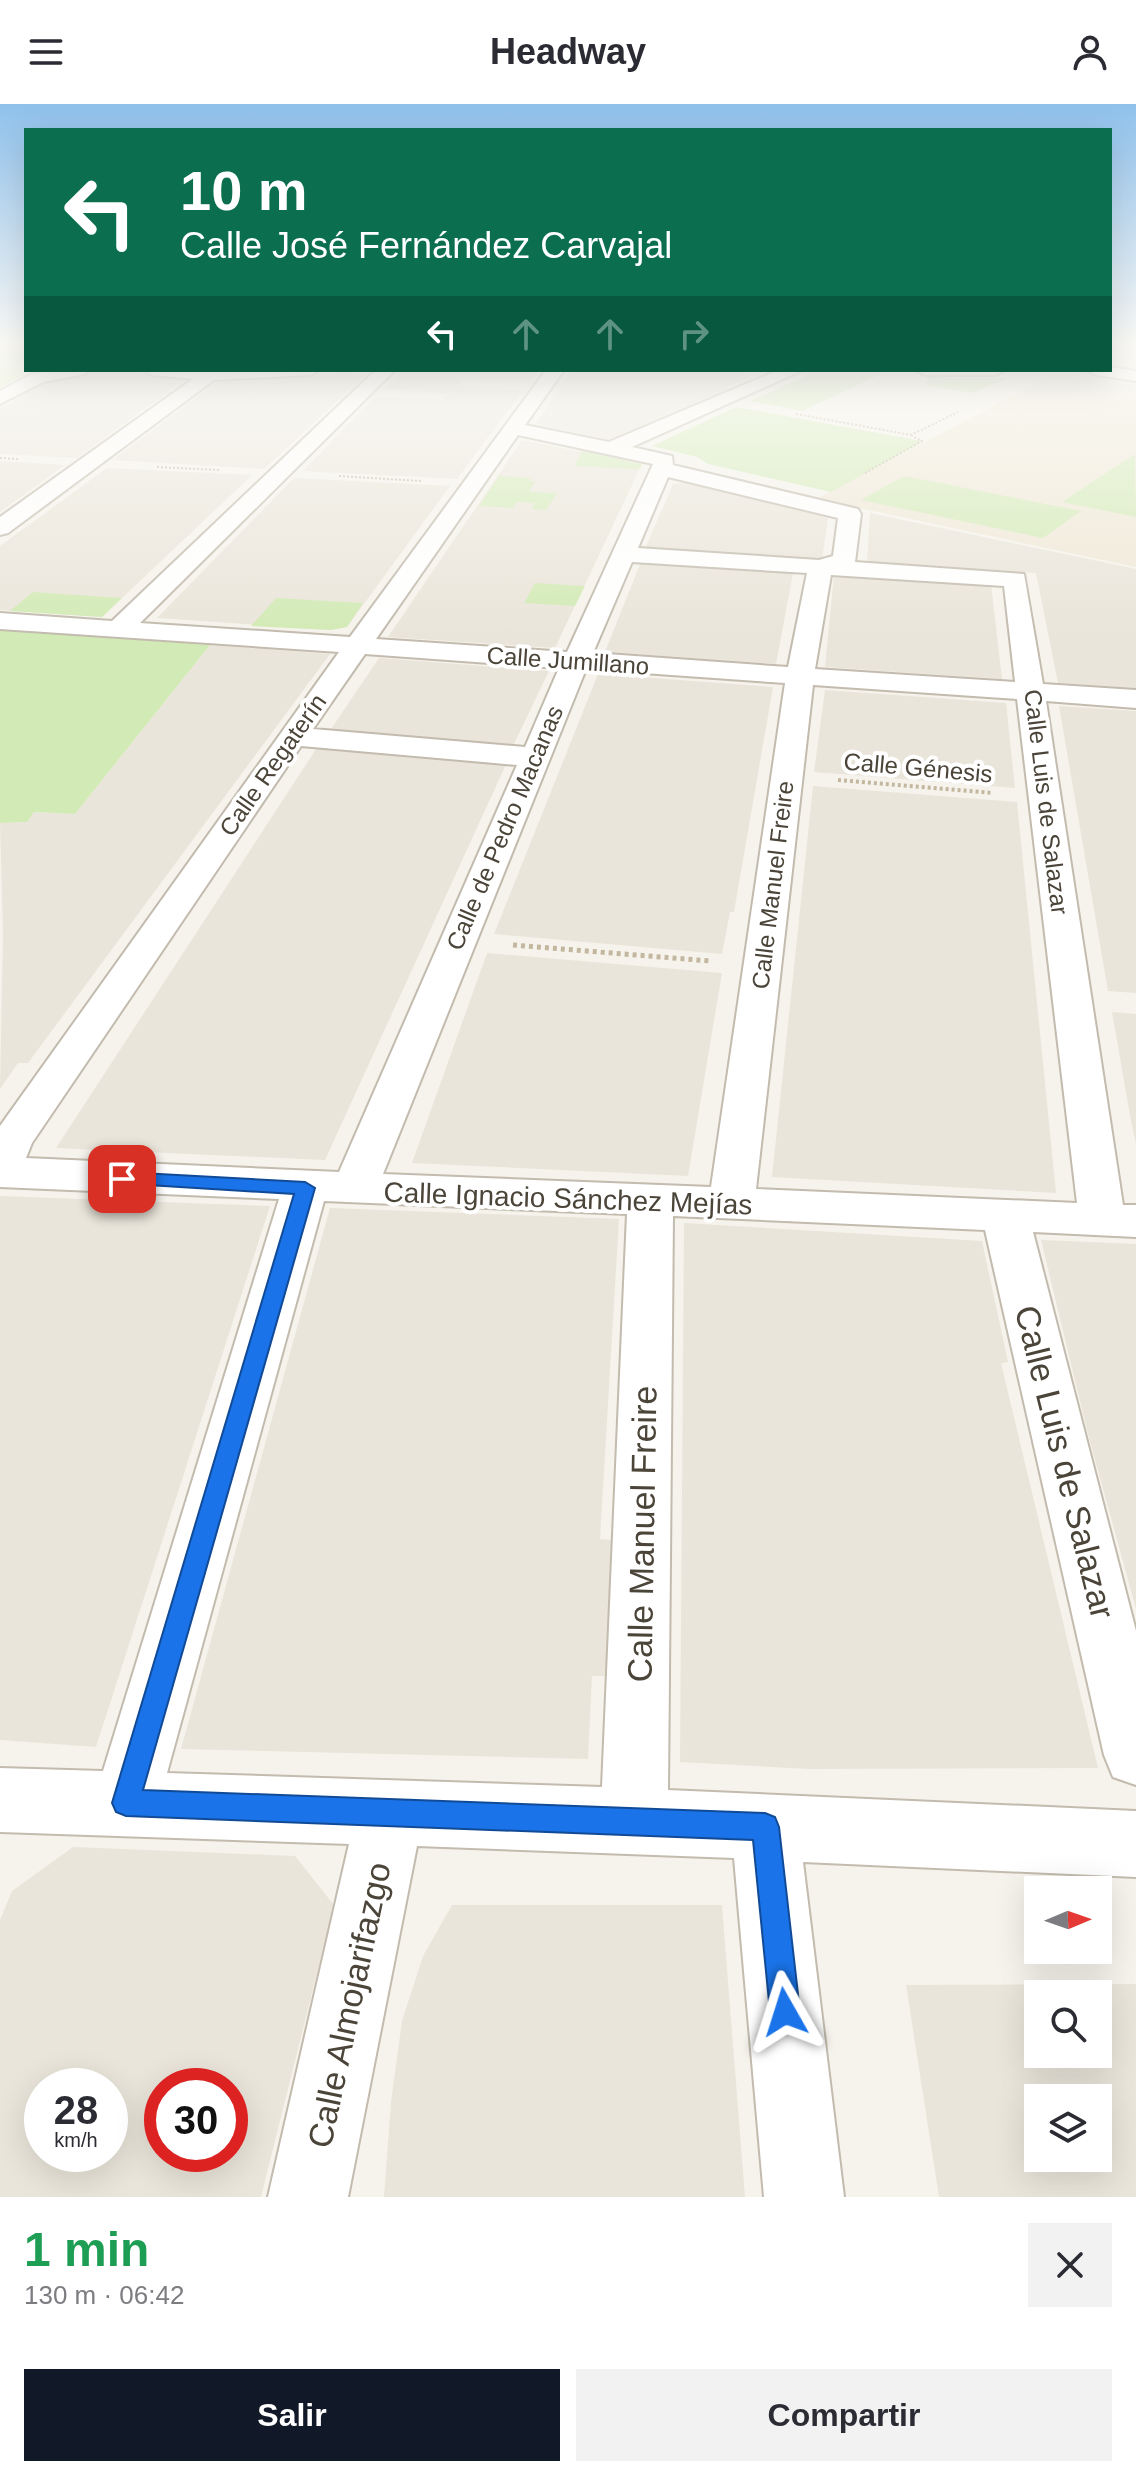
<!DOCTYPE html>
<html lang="es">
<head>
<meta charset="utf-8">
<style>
  body { margin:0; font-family:Arial,sans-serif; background:#f2f2f3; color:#2b2b33; height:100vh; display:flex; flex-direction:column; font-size:30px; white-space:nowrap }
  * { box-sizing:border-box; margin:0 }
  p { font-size:26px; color:#7c7c81 }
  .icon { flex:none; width:44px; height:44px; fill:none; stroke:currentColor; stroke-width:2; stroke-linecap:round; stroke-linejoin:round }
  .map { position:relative; height:2093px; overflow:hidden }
  .drawer { display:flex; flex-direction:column; background:#fff; flex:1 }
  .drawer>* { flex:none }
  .top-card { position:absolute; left:24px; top:24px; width:1088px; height:244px; border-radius:0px; box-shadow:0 8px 32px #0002; background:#0b6e4f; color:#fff; overflow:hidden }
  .needle { width:52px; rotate:88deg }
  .controls { position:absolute; left:1024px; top:1772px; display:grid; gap:16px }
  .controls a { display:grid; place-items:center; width:88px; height:88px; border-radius:0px; background:#fff; box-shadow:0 8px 32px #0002; font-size:40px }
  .speed { position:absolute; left:24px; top:1964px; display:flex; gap:16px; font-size:40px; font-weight:700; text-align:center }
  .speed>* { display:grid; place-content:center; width:104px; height:104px; border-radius:50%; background:#fff; box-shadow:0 8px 32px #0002; line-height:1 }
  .speed small { font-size:20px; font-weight:400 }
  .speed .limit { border:12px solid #d22; background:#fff; color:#111 }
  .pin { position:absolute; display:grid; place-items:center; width:68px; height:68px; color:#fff; margin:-34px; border-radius:16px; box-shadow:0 4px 12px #0006 }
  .me { position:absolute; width:88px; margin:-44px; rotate:354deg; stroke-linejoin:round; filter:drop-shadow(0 0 6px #0008) }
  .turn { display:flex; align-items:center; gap:28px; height:168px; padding:0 24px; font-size:36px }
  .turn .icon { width:104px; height:104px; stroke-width:2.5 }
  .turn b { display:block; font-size:56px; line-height:68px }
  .lanes { display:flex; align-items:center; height:76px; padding:0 24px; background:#0003; justify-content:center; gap:40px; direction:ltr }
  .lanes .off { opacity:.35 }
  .round { display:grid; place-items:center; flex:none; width:84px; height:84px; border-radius:0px; background:#f2f2f3 }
  .head { display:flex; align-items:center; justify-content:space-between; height:136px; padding:0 24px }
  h1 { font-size:48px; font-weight:700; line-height:60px; color:#1e9e55 }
  .primary-button { display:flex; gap:16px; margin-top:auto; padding:16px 24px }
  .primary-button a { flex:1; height:92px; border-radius:0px; background:#111827; color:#fff; font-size:32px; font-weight:700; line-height:92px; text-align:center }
  .primary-button a+a { background:#f2f2f3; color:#2b2b33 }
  header { display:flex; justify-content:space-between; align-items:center; height:104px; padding:0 24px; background:#fff; font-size:36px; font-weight:700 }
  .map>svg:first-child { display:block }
  .residential { fill:#eae5da; fill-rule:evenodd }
  .education { fill:#efe8d6 }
  .green { fill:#d2eab5 }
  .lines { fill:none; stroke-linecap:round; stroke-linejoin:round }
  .minor-casing { stroke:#c2bbae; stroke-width:4 }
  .path-far2 { stroke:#c4b79f; stroke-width:2; stroke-dasharray:2 2; stroke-linecap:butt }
  .path-far1 { stroke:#c4b79f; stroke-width:4; stroke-dasharray:3 3; stroke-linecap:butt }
  .path { stroke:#c4b79f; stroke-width:5; stroke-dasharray:4 4; stroke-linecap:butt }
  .minor { fill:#fff; fill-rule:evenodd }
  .route { fill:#1a73e8; stroke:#114b97; stroke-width:2 }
  .labels { text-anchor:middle; stroke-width:8; stroke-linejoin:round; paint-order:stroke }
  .far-street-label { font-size:24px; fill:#4b4439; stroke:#fff }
  .street-label { font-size:28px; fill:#4b4439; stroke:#fff }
  .near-street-label { font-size:34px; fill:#4b4439; stroke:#fff }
</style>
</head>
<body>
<header><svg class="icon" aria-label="menu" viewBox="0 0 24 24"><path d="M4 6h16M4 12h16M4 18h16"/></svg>Headway<svg class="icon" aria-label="person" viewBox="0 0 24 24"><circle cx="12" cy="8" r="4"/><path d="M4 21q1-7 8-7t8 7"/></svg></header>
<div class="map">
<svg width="1136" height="2093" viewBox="0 0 1136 2093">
  <rect width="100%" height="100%" fill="#f6f3ec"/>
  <!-- residential -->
  <path class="residential" d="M 101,266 L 125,266 L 184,276 L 77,354 L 0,350 L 0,305 L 47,277 Z
    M 403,266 L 537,266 L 528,278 L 462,275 L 456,282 L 523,286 L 457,375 L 303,367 L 375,293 L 442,296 L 449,290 L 383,285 Z
    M 572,266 L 691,266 L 741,269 L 749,273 L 725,283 L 734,285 L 612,336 L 536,320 Z
    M 350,269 L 364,272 L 264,365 L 112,356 L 216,279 Z
    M 522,336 L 642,360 L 555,544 L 388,533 Z
    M 0,357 L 65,361 L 0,408 Z
    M 107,364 L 252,371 L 102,513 L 0,506 L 0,442 Z
    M 294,374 L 450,382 L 347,523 L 331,526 L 157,514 Z
    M 688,378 L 828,414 L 822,456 L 645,445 L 673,380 Z
    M 870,409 L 1136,465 L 1136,584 L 1058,579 L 1036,469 L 867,459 Z
    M 640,460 L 793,469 L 776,560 L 605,548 Z
    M 834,471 L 991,480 L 1002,575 L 825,563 Z
    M 210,541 L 330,550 L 28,959 L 18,959 L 0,985 L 3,829 L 0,719 L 27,718 L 34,708 L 75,710 Z
    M 379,554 L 549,567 L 511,646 L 327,631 Z
    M 598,570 L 773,583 L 734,808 L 730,808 L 722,850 L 494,830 Z
    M 825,586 L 1006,599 L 1015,684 L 814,668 Z
    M 1059,602 L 1136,607 L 1136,889 L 1108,887 Z
    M 318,642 L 508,656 L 325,1056 L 56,1044 Z
    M 813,682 L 1017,698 L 1056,1089 L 772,1073 Z
    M 487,849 L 722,869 L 688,1072 L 412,1059 Z
    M 1112,908 L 1136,910 L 1136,1040 L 1131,1017 Z
    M 0,1092 L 270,1102 L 96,1643 L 0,1636 Z
    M 330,1104 L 619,1115 L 600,1435 L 612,1436 L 606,1572 L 592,1572 L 588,1655 L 181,1645 Z
    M 684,1119 L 982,1137 L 1008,1258 L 1001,1259 L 1098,1664 L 809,1665 L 680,1658 Z
    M 1041,1136 L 1136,1140 L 1136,1505 L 1088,1330 Z
    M 73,1743 L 295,1752 L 334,1801 L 261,2093 L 0,2093 L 0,1816 L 12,1787 ZM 42,1982 L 110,1982 L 110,2050 L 42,2050 ZM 162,1982 L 230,1982 L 230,2050 L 162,2050 Z
    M 452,1801 L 722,1801 L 745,2093 L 384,2093 L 391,1998 L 402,1917 L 423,1852 Z
    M 1136,1880 L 1136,2093 L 939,2093 L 906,1881 ZM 1038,1890 L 1098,1890 L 1098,1950 L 1038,1950 ZM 1038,1994 L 1098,1994 L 1098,2054 L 1038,2054 Z"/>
  <!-- education -->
  <path class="education" d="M 1072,271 L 1136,281 L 1136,463 L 817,395 L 1050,272 Z"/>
  <!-- green -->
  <path class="green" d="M 0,241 L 26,243 L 26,266 L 31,266 L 0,284 Z
    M 811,270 L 881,270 L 802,307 L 750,297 Z
    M 928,271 L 949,275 L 1007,274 L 973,289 L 926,281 Z
    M 736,303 L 922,337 L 924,337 L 831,388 L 708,360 L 697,353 L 652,342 Z
    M 582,347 L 642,360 L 640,365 L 574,362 Z
    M 1135,350 L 1136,413 L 1062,398 Z
    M 499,372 L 530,374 L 529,377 L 535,377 L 529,388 L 557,389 L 546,406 L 532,405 L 534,399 L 517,398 L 513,404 L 479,402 Z
    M 904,372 L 1081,407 L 1043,434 L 861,396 Z
    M 535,479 L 585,482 L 575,502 L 524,499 Z
    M 33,488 L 122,494 L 102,513 L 10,507 Z
    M 276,494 L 363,499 L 347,523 L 331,526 L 251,522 Z
    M 0,526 L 210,541 L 75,710 L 34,708 L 27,718 L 0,719 Z"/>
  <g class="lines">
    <defs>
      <path id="minor" d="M 1110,263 L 1136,267 L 1136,277 L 1096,271 L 1087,266 L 1110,266 Z
        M 52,266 L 88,266 L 85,270 L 43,278 L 0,300 L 0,287 L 32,270 Z
        M 143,266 L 320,266 L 311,271 L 214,276 L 8,429 L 0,431 L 0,413 L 193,275 L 152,271 Z
        M 376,266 L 395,266 L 140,519 L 350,533 L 546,266 L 564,266 L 525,321 L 609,338 L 779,266 L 803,266 L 632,343 L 672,352 L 673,361 L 858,405 L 861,410 L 855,458 L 1024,470 L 1043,580 L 1136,586 L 1136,604 L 1046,597 L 1123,1101 L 1136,1101 L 1136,1133 L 1033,1128 L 1136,1527 L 1136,1681 L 1113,1673 L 1104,1651 L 985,1126 L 673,1112 L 668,1686 L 1136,1707 L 1136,1773 L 803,1758 L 844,2093 L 764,2093 L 734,1754 L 417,1742 L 348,2093 L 268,2093 L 349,1740 L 0,1728 L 0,1664 L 103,1667 L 279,1095 L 0,1083 L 0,1022 L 339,548 L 0,525 L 0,509 L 112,517 ZM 518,331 L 653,360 L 567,548 L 376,535 ZM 668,373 L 838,414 L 833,452 L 819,456 L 638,444 ZM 632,458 L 807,469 L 788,563 L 593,549 ZM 831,471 L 1004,482 L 1015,578 L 815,565 ZM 365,550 L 559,564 L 525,643 L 313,625 ZM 586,565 L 785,579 L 711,1083 L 383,1070 ZM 813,581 L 1017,595 L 1077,1099 L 756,1085 ZM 301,642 L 517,661 L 339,1068 L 26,1054 L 32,1039 ZM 324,1097 L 627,1110 L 602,1683 L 167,1669 Z
        M 916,266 L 1005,266 L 996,271 L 925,271 Z"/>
    </defs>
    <!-- minor casing -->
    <use href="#minor" class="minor-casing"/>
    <!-- path-far2 -->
    <path class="path-far2" d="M 796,310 L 911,331 L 958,308
      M 0,354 L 18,355
      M 157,363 L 219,366
      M 865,369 L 922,337 L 912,332
      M 339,372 L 421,377"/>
    <!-- path-far1 -->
    <path class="path-far1" d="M 838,676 L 992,689"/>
    <!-- path -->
    <path class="path" d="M 513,841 L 710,857"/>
    <!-- minor -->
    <use href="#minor" class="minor"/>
  </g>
  <!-- sky -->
  <linearGradient id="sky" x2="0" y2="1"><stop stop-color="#8fc1ec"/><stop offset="0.45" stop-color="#fbfaf6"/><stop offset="1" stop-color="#fbfaf6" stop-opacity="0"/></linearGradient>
  <rect width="1136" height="532" fill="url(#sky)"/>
  <!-- route -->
  <path class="route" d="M 122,1068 L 305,1078 L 315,1084 L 143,1686 L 765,1709 L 775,1713 L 779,1723 L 800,1908 L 796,1919 L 785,1923 L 774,1919 L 770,1908 L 753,1736 L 126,1712 L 116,1708 L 112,1699 L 294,1090 L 116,1079 L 116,1070 Z"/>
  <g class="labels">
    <!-- far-street labels -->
    <g class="far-street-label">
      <text transform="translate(568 557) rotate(4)" y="8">Calle Jumillano</text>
      <text transform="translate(273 661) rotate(-55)" y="8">Calle Regaterín</text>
      <text transform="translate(918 664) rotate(5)" y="8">Calle Génesis</text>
      <text transform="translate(1046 698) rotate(83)" y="8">Calle Luis de Salazar</text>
      <text transform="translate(505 724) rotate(-67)" y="8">Calle de Pedro Macanas</text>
      <text transform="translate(773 781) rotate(-83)" y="8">Calle Manuel Freire</text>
    </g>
    <!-- street labels -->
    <g class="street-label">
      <text transform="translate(568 1094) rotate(2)" y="10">Calle Ignacio Sánchez Mejías</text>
    </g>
    <!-- near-street labels -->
    <g class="near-street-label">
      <text transform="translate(1065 1358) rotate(76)" y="12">Calle Luis de Salazar</text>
      <text transform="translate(642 1430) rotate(-89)" y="12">Calle Manuel Freire</text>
      <text transform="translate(349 1901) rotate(-78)" y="12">Calle Almojarifazgo</text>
    </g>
  </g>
</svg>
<div class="controls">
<a><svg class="needle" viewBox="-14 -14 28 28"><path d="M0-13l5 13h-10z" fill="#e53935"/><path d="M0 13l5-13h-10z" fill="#7c7c81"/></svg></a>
<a><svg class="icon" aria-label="search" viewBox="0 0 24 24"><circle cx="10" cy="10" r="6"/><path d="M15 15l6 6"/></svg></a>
<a><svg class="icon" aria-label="layers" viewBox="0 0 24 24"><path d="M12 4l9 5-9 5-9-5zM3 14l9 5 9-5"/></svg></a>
</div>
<div class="speed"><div>28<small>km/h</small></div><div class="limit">30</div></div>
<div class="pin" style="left:122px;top:1075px;background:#d93025"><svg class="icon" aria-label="arrive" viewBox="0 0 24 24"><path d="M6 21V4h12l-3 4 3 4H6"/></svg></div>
<svg class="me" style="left:785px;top:1908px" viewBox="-20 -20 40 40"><path d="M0-17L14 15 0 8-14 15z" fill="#1a73e8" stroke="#fff" stroke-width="4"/></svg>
<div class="top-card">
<div class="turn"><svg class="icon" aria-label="left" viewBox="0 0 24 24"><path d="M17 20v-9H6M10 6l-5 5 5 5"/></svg><div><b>10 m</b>Calle José Fernández Carvajal</div></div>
<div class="lanes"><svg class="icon" aria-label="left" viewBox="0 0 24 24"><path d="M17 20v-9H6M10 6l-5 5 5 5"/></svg><svg class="icon off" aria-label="ahead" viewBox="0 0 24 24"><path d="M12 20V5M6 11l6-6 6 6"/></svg><svg class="icon off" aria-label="ahead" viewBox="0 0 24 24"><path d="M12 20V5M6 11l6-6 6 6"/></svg><svg class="icon off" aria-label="right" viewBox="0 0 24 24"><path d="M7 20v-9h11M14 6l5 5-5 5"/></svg></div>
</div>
</div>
<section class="drawer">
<div class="head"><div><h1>1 min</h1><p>130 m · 06:42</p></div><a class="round"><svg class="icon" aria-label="close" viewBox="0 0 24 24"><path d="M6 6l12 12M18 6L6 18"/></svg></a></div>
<div class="primary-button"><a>Salir</a><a>Compartir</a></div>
</section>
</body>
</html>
